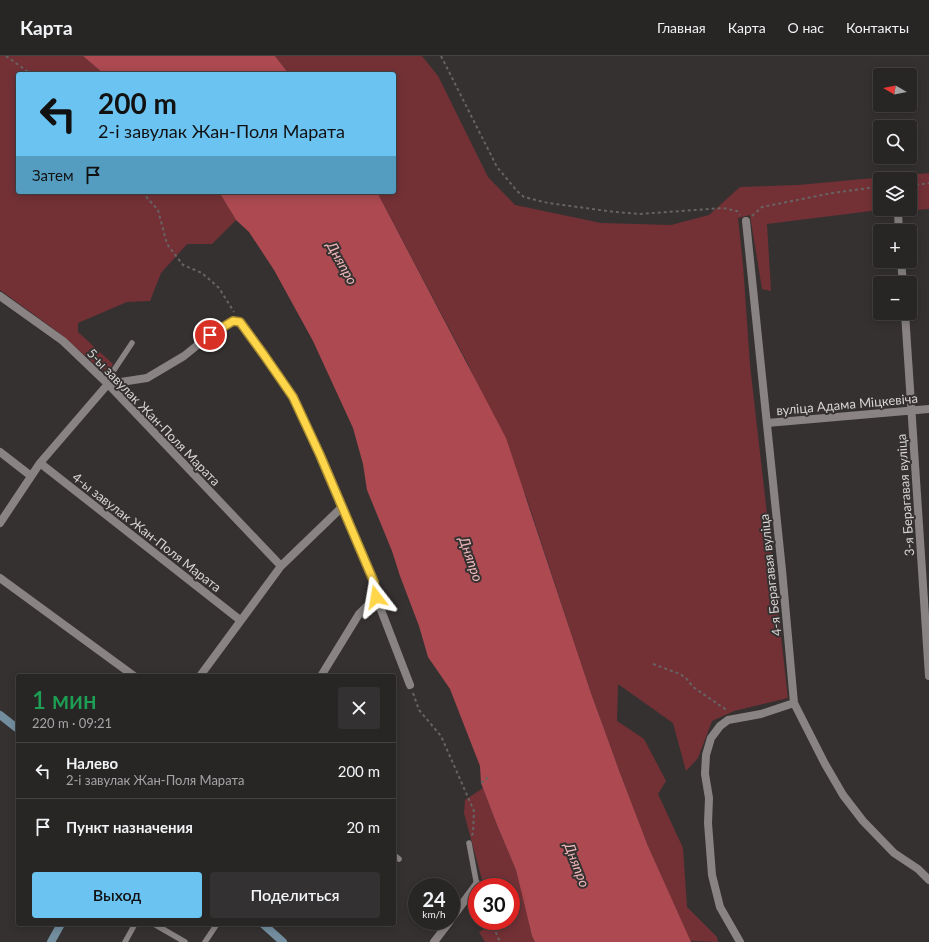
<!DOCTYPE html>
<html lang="ru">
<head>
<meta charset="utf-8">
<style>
  body { margin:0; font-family:Lato,sans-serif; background:#343132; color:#f1f3f6; height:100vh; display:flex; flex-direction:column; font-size:15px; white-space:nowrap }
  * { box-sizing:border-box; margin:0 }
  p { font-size:13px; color:#a5a5a7 }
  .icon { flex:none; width:22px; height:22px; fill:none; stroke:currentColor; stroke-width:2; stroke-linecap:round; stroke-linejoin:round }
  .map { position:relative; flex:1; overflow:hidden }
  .details { position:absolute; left:16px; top:618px; width:380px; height:252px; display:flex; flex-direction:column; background:#282525; border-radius:4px; box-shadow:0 2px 10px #0003,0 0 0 1px #444242 }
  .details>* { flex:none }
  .banner { position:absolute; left:16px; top:16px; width:380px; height:122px; border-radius:4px; box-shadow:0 2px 10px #0003,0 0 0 1px #444242; background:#6bc3f2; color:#111; overflow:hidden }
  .needle { width:26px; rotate:279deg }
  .buttons { position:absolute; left:873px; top:12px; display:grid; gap:8px }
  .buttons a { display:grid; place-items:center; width:44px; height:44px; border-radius:4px; background:#282525; box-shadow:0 2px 10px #0003,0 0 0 1px #444242; font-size:20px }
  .speed { position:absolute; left:408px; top:822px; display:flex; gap:8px; font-size:20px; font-weight:700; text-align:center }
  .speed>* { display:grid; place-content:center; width:52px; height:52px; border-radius:50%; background:#282525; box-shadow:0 2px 10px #0003,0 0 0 1px #444242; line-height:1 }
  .speed small { font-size:10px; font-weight:400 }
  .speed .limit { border:6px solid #d22; background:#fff; color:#111 }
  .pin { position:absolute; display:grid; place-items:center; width:34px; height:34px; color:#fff; margin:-17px; border:2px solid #fff; border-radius:50%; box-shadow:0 1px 4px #0007 }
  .me { position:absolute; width:44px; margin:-22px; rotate:346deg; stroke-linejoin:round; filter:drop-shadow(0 0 3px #0008) }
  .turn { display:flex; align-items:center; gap:14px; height:84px; padding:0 16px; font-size:18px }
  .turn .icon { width:52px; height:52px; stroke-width:2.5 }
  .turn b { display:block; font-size:28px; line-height:34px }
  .then { display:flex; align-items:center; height:38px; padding:0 16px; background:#0003; gap:8px; font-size:15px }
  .round { display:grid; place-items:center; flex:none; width:42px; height:42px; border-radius:4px; background:#343132 }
  .overview { display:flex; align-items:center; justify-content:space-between; height:68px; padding:0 16px }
  h1 { font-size:24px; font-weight:600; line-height:30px; color:#1e9e55 }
  .primary-button { display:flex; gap:8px; margin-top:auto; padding:8px 16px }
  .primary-button a { flex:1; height:46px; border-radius:4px; background:#6bc3f2; color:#111; font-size:16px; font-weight:600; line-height:46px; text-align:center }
  .primary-button a+a { background:#343132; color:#f1f3f6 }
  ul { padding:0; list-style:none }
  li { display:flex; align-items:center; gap:12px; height:56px; padding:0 16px; border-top:1px solid #444242 }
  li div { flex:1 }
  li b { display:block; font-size:15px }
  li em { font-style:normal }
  header { display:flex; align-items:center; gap:24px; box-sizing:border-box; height:56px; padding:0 20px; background:#282525; border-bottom:1px solid #444242 }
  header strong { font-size:19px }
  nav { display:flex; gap:22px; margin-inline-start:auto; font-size:14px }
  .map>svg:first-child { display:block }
  .green { fill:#733136; fill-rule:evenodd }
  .water { fill:#ac4951 }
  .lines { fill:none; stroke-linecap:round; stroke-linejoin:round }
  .path { stroke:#686363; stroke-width:2; stroke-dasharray:3 3; stroke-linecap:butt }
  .lane { stroke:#898383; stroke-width:5.5 }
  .street { stroke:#898383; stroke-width:8 }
  .secondary { stroke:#738f9f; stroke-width:8 }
  .route-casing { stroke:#a68a30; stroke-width:10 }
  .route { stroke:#ffd54a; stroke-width:7 }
  .labels { text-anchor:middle; stroke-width:4; stroke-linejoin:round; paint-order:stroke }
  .street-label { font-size:13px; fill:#d7d4d4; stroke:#363131 }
  .water-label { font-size:14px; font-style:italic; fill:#f0b9ba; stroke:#363131 }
</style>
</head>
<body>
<header>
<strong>Карта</strong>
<nav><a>Главная</a><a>Карта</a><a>О нас</a><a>Контакты</a></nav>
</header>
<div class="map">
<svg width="929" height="886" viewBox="0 0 929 886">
  <rect width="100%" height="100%" fill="#363131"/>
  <!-- green -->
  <path class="green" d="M 0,0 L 83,0 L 104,18 L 18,18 L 18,136 L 219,136 L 236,164 L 212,188 L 187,188 L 161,217 L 150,245 L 127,246 L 78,267 L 78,276 L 113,308 L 107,319 L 58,276 L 0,234 Z
    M 275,0 L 422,0 L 438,20 L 488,121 L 515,149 L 601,167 L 671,169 L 709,159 L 740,131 L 798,129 L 929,117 L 929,153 L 904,155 L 879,154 L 767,168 L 771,235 L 762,233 L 750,159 L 738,162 L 743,209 L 750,309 L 788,642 L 734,655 L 712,665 L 698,702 L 686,715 L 673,667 L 618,628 L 617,665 L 644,683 L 666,725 L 658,738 L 683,792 L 687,851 L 717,881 L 718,886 L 690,885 L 648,790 L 620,717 L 591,637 L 527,443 L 468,308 L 377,136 L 394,136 L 394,18 L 289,18 ZM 880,123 L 910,123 L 910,153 L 880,153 Z
    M 483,732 L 497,769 L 516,814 L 532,880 L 535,886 L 485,886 L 479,876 L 495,867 L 495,865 L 511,865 L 511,831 L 484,831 L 464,757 L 465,744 Z"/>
  <!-- water -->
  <path class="water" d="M 83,0 L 275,0 L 289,18 L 104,18 Z
    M 219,136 L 377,136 L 506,382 L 591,637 L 620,717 L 648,790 L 691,886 L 535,886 L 532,880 L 516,814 L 497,769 L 481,727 L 480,710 L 450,633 L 428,601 L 419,570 L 400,520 L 392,495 L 367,434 L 363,408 L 353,372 L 313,285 L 274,214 L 249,176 L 236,164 Z"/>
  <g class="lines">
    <!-- path -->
    <path class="path" d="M 6,0 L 31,18
      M 441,0 L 497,111 L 517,135 L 524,141 L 548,147 L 615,156 L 639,158 L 723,152 L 737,155 L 740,159
      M 910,130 L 929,127
      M 142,136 L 158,154 L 167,188 L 183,209 L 202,217 L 219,232 L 234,256
      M 752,160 L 762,151 L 832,137 L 877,131 L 880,132
      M 653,608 L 680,618 L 686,622 L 693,631 L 728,655
      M 413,637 L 419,654 L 441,680 L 474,755 L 473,777 L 471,781
      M 481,727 L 490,720
      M 491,865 L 500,886"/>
    <!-- lane -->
    <path class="lane" d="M 108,328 L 114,314 L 132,287
      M 469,787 L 477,830
      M 394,799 L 399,803
      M 154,868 L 185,886
      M 125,886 L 135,868
      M 205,886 L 217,868"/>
    <!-- street -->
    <path class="street" d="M 898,157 L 899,175
      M 746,165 L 782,514 L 794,647 L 825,708 L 843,739 L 863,765 L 894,797 L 918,813 L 929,824
      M 901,205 L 903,227
      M 0,240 L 63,285 L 108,328 L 281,510
      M 905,257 L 929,620
      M 767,367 L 929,353
      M 0,396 L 31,420
      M 40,407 L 240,564
      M 0,467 L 40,407 L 108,328 L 147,322 L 184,300 L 210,279 L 233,265 L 240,266 L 264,299 L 293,341 L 320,399 L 374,526 L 376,541 L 410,629
      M 0,522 L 134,620
      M 200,620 L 281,510 L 342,451
      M 321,620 L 359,558 L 376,541
      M 451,863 L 477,828
      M 434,886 L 450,865
      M 740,886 L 720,851 L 712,819 L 708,767 L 709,742 L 705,718 L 706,699 L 711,682 L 720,670 L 728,664 L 761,658 L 794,647"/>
    <!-- secondary -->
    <path class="secondary" d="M 0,659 L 18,673
      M 263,868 L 283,886
      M 51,886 L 61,868"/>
  </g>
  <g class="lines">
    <defs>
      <path id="route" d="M 210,279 L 233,265 L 240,266 L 264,299 L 293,341 L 320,399 L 374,526 L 376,541"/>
    </defs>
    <!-- route casing -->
    <use href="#route" class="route-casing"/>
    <!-- route -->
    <use href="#route" class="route"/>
  </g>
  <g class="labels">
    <!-- street labels -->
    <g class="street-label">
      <text transform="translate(847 348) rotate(-5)" y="5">вуліца Адама Міцкевіча</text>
      <text transform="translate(154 361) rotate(46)" y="5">5-ы завулак Жан-Поля Марата</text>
      <text transform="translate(905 439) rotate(-94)" y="5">3-я Берагавая вуліца</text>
      <text transform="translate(147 476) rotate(38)" y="5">4-ы завулак Жан-Поля Марата</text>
      <text transform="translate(770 519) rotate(-96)" y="5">4-я Берагавая вуліца</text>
    </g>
    <!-- water labels -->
    <g class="water-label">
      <text transform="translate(342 207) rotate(61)" y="5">Дняпро</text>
      <text transform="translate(471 503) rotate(71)" y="5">Дняпро</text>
      <text transform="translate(577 809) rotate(69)" y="5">Дняпро</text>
    </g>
  </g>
</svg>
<div class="buttons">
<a><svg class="needle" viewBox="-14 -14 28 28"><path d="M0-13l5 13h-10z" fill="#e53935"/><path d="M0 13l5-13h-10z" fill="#a5a5a7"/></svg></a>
<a><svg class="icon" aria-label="search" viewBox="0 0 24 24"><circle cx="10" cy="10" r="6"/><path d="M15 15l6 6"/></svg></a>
<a><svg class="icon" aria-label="layers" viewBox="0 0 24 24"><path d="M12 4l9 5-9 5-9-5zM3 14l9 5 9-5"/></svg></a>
<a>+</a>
<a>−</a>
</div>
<div class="speed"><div>24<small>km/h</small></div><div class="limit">30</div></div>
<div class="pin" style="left:210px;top:279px;background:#d93025"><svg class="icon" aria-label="arrive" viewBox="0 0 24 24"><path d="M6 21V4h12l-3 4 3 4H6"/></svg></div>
<svg class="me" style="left:376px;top:541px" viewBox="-20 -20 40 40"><path d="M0-17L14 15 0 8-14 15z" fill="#ffd54a" stroke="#fff" stroke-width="4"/></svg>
<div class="banner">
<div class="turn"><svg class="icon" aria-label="left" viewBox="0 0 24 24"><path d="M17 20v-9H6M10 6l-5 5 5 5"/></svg><div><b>200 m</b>2-і завулак Жан-Поля Марата</div></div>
<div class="then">Затем<svg class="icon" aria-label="arrive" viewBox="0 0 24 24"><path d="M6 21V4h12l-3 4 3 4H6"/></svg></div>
</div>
<section class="details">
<div class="overview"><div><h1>1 мин</h1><p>220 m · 09:21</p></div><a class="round"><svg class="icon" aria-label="close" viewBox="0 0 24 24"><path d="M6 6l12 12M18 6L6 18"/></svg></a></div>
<ul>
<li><svg class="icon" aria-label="left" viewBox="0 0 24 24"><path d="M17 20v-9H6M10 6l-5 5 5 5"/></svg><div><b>Налево</b><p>2-і завулак Жан-Поля Марата</p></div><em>200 m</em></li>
<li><svg class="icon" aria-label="arrive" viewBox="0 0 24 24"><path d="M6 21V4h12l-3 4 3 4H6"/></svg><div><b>Пункт назначения</b></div><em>20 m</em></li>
</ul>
<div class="primary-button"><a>Выход</a><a>Поделиться</a></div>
</section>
</div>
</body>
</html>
